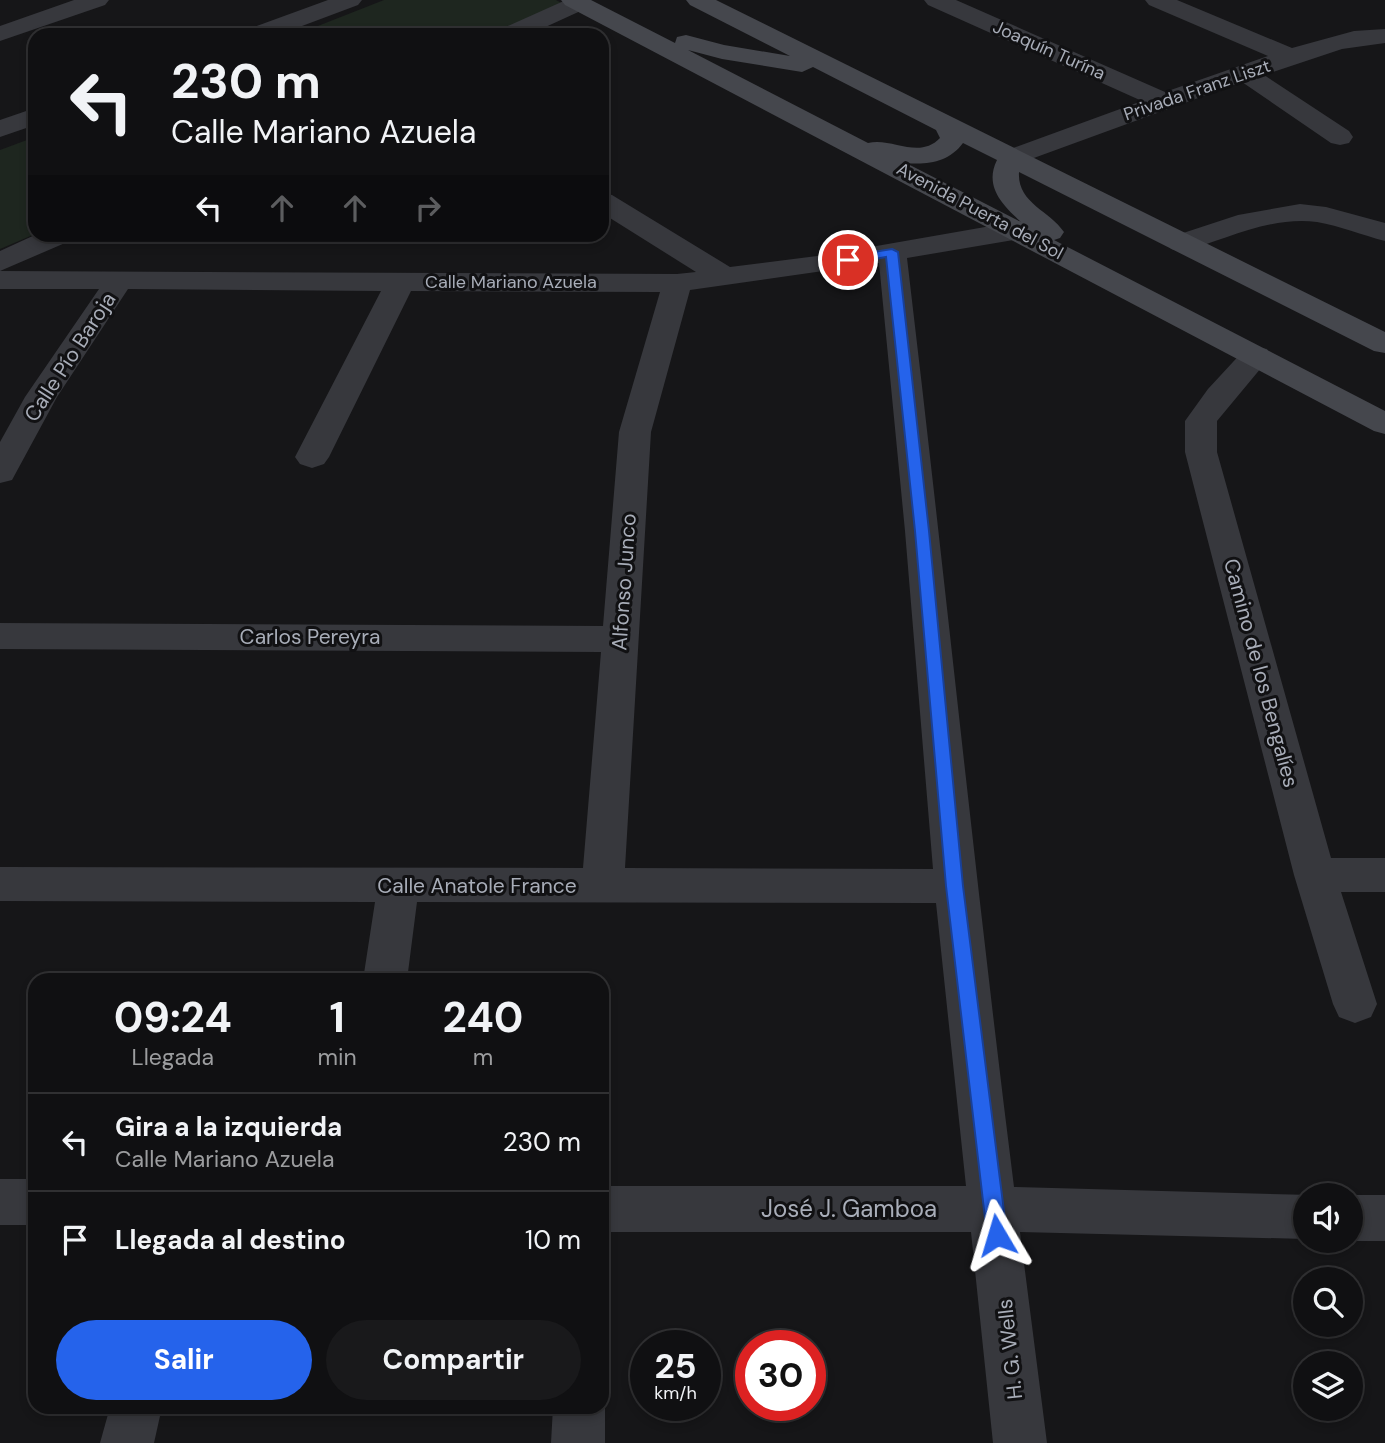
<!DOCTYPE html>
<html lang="es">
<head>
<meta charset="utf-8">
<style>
  body { margin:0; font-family:"DM Sans",sans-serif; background:#19191b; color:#f1f3f6; height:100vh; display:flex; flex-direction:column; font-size:26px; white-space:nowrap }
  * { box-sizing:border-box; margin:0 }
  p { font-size:23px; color:#9c9d9f }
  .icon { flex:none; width:38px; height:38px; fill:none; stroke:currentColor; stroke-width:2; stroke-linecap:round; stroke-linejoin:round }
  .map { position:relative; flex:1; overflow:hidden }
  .side { position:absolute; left:28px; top:973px; width:581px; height:441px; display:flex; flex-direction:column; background:#101012; border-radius:21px; box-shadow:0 4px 10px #0003,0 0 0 2px #303032 }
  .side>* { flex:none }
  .hud { position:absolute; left:28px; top:28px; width:581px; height:214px; border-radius:21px; box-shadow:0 4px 10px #0003,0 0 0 2px #303032; background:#101012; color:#f1f3f6; overflow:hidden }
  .buttons { position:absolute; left:1293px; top:1183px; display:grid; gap:14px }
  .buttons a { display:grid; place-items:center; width:70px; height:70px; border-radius:50%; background:#101012; box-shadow:0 4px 10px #0003,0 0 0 2px #303032; font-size:35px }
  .speed { position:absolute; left:630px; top:1330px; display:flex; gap:14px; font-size:35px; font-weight:700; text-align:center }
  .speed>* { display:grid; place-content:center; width:91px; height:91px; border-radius:50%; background:#101012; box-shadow:0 4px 10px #0003,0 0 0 2px #303032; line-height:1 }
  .speed small { font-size:18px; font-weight:400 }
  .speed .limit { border:10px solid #d22; background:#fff; color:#111 }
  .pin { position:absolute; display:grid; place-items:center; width:60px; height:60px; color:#fff; margin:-30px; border:4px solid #fff; border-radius:50%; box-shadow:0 2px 7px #0007 }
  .me { position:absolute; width:77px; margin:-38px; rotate:353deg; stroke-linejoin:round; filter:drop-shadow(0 0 5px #0008) }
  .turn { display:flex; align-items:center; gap:24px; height:147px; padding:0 28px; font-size:32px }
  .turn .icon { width:91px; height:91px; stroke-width:2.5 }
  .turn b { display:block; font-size:49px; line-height:60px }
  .lanes { display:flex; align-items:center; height:66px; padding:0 28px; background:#0003; justify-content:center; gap:35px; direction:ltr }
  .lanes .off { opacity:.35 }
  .eta { display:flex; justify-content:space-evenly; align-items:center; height:119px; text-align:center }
  .eta b { font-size:42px; font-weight:700; line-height:49px }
  .primary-button { display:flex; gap:14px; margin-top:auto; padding:14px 28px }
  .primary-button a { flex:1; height:80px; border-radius:42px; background:#2563eb; color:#fff; font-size:28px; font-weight:700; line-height:80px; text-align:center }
  .primary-button a+a { background:#19191b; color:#f1f3f6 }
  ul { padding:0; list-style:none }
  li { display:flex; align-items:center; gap:21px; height:98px; padding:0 28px; border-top:2px solid #303032 }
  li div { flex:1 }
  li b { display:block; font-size:26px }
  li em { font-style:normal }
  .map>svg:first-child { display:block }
  .green { fill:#1e261f }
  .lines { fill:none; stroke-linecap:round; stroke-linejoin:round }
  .minor { fill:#37383d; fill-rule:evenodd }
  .secondary { fill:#45474d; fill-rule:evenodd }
  .route { fill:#2563eb; stroke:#184099; stroke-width:2 }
  .labels { text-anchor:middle; stroke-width:6; stroke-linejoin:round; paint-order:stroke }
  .far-street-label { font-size:18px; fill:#a8adb8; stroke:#111113 }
  .street-label { font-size:21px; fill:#a8adb8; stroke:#111113 }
  .near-street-label { font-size:24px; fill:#a8adb8; stroke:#111113 }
</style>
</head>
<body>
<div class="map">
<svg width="1385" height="1443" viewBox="0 0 1385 1443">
  <rect width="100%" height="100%" fill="#161618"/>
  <!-- green -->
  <path class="green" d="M 384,0 L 556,0 L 565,5 L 495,35 L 295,35 Z
    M 35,137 L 35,234 L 0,249 L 0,150 Z"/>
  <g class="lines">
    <!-- minor -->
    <path class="minor" d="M 74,0 L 109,0 L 105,5 L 0,41 L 0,26 Z
      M 328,0 L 362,0 L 358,5 L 278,35 L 243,35 L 246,30 Z
      M 566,0 L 589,0 L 591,3 L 587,8 L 528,35 L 496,35 L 499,30 Z
      M 924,0 L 956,0 L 1165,92 L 1268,56 L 1149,5 L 1145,0 L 1177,0 L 1292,48 L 1354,31 L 1385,29 L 1385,43 L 1342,49 L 1264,75 L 1349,131 L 1353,137 L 1349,143 L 1340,145 L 1331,143 L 1242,82 L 1012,166 L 1002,164 L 999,158 L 1002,152 L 1142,101 L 928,5 Z
      M 35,108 L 35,125 L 0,137 L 0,120 Z
      M 602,193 L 612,195 L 730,267 L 825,255 L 1019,221 L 1029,224 L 1033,230 L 1029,236 L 1019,239 L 907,258 C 944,568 975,878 1014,1187 L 1311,1195 L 1306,1195 L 1306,1239 L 1020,1232 L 1047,1443 L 993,1443 L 971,1232 L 602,1232 L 602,1186 L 966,1186 L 936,903 L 417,902 L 407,980 L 363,980 L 375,902 L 0,901 L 0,867 L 583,868 L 601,652 L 0,649 L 0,623 L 603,626 L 619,432 L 660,292 L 411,291 L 329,457 L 324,464 L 312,468 L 300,464 L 295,457 L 381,291 L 128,289 L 57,397 L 12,480 L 0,483 L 0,442 L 25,397 L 99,289 L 0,289 L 0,271 L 677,274 L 696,272 L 602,213 ZM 879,263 L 905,531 L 933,869 L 625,868 L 651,432 L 690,290 Z
      M 1300,204 L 1326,207 L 1385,223 L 1385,241 C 1362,235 1340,226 1317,222 C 1269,216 1226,240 1181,252 L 1171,249 L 1167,243 L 1171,237 L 1238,215 Z
      M 37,234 L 76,234 L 72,240 L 0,271 L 0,251 Z
      M 1256,347 L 1267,349 L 1271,356 L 1217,421 L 1217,452 L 1331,858 L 1385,858 L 1385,892 L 1341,892 L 1377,1004 L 1371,1017 L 1355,1023 L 1339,1017 L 1333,1004 L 1294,875 L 1185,452 L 1185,421 L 1190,414 L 1208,389 L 1245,349 Z
      M 0,1179 L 35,1179 L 35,1225 L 0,1225 Z
      M 1351,1195 L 1385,1195 L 1385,1241 L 1351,1241 Z
      M 602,1399 L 605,1407 L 605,1443 L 551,1443 L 553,1407 L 602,1407 Z
      M 110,1407 L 162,1407 L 154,1443 L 100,1443 Z"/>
    <!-- secondary -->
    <path class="secondary" d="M 561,0 L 591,0 L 675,43 L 677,37 L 686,35 L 724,45 L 790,56 L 690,5 L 686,0 L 716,0 L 1385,332 L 1385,353 L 1374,351 L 1019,172 C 1017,203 1049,210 1064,232 L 1060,238 L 1054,240 L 1385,411 L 1385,434 L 1374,431 L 565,5 ZM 688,50 L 722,59 L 802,72 L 813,67 L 936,130 L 940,138 C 919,160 892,137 868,143 ZM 963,143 L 997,160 C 984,186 1002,205 1021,222 L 906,163 C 928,165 949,162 963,143 Z"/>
  </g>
  <!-- route -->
  <path class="route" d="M 892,249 L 898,252 L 929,531 L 963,886 L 1007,1235 L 1004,1241 L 997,1244 L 990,1241 L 987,1235 L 946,886 L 915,531 L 886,257 L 848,264 L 842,260 L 848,256 Z"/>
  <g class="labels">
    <!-- far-street labels -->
    <g class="far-street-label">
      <text transform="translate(1049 50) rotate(24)" y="6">Joaquín Turína</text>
      <text transform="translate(1197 90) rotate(-19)" y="6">Privada Franz Liszt</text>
      <text transform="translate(980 211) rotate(28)" y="6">Avenida Puerta del Sol</text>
      <text x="511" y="288">Calle Mariano Azuela</text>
    </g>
    <!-- street labels -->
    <g class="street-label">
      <text transform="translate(70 357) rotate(-57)" y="7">Calle Pío Baroja</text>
      <text transform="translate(624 582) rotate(-86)" y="7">Alfonso Junco</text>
      <text x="310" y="644">Carlos Pereyra</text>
      <text transform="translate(1261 673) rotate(75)" y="7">Camino de los Bengalíes</text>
      <text x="477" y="893">Calle Anatole France</text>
      <text transform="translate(1010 1349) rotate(-96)" y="7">H. G. Wells</text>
    </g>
    <!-- near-street labels -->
    <g class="near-street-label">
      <text x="849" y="1217">José J. Gamboa</text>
    </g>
  </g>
</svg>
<div class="buttons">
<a><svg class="icon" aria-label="sound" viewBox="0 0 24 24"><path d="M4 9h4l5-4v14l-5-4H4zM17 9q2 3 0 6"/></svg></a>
<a><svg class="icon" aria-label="search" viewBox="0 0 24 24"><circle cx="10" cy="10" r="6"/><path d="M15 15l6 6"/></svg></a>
<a><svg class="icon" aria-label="layers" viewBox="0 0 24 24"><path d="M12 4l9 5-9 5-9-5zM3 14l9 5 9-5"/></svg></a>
</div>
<div class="speed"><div>25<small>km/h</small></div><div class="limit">30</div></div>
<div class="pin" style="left:848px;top:260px;background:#d93025"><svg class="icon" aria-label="arrive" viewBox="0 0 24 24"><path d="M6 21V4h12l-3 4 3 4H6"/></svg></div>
<svg class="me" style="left:997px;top:1235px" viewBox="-20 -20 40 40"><path d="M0-17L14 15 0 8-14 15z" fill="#2563eb" stroke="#fff" stroke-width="4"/></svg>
<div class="hud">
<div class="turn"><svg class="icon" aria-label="left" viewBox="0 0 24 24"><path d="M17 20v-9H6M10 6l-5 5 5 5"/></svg><div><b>230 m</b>Calle Mariano Azuela</div></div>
<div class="lanes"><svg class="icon" aria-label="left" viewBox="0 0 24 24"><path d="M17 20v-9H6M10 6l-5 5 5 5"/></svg><svg class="icon off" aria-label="ahead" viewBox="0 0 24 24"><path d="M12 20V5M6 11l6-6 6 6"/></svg><svg class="icon off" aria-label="ahead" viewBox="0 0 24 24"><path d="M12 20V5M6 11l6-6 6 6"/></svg><svg class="icon off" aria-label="right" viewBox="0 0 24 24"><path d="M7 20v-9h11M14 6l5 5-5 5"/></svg></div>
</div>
<section class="side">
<div class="eta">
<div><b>09:24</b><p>Llegada</p></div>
<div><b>1</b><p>min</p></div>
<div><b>240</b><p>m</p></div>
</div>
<ul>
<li><svg class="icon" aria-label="left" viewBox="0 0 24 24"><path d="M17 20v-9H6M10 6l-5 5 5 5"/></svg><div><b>Gira a la izquierda</b><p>Calle Mariano Azuela</p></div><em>230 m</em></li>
<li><svg class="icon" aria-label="arrive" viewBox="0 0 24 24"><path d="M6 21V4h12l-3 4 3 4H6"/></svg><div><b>Llegada al destino</b></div><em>10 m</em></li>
</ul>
<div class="primary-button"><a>Salir</a><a>Compartir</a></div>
</section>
</div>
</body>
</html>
